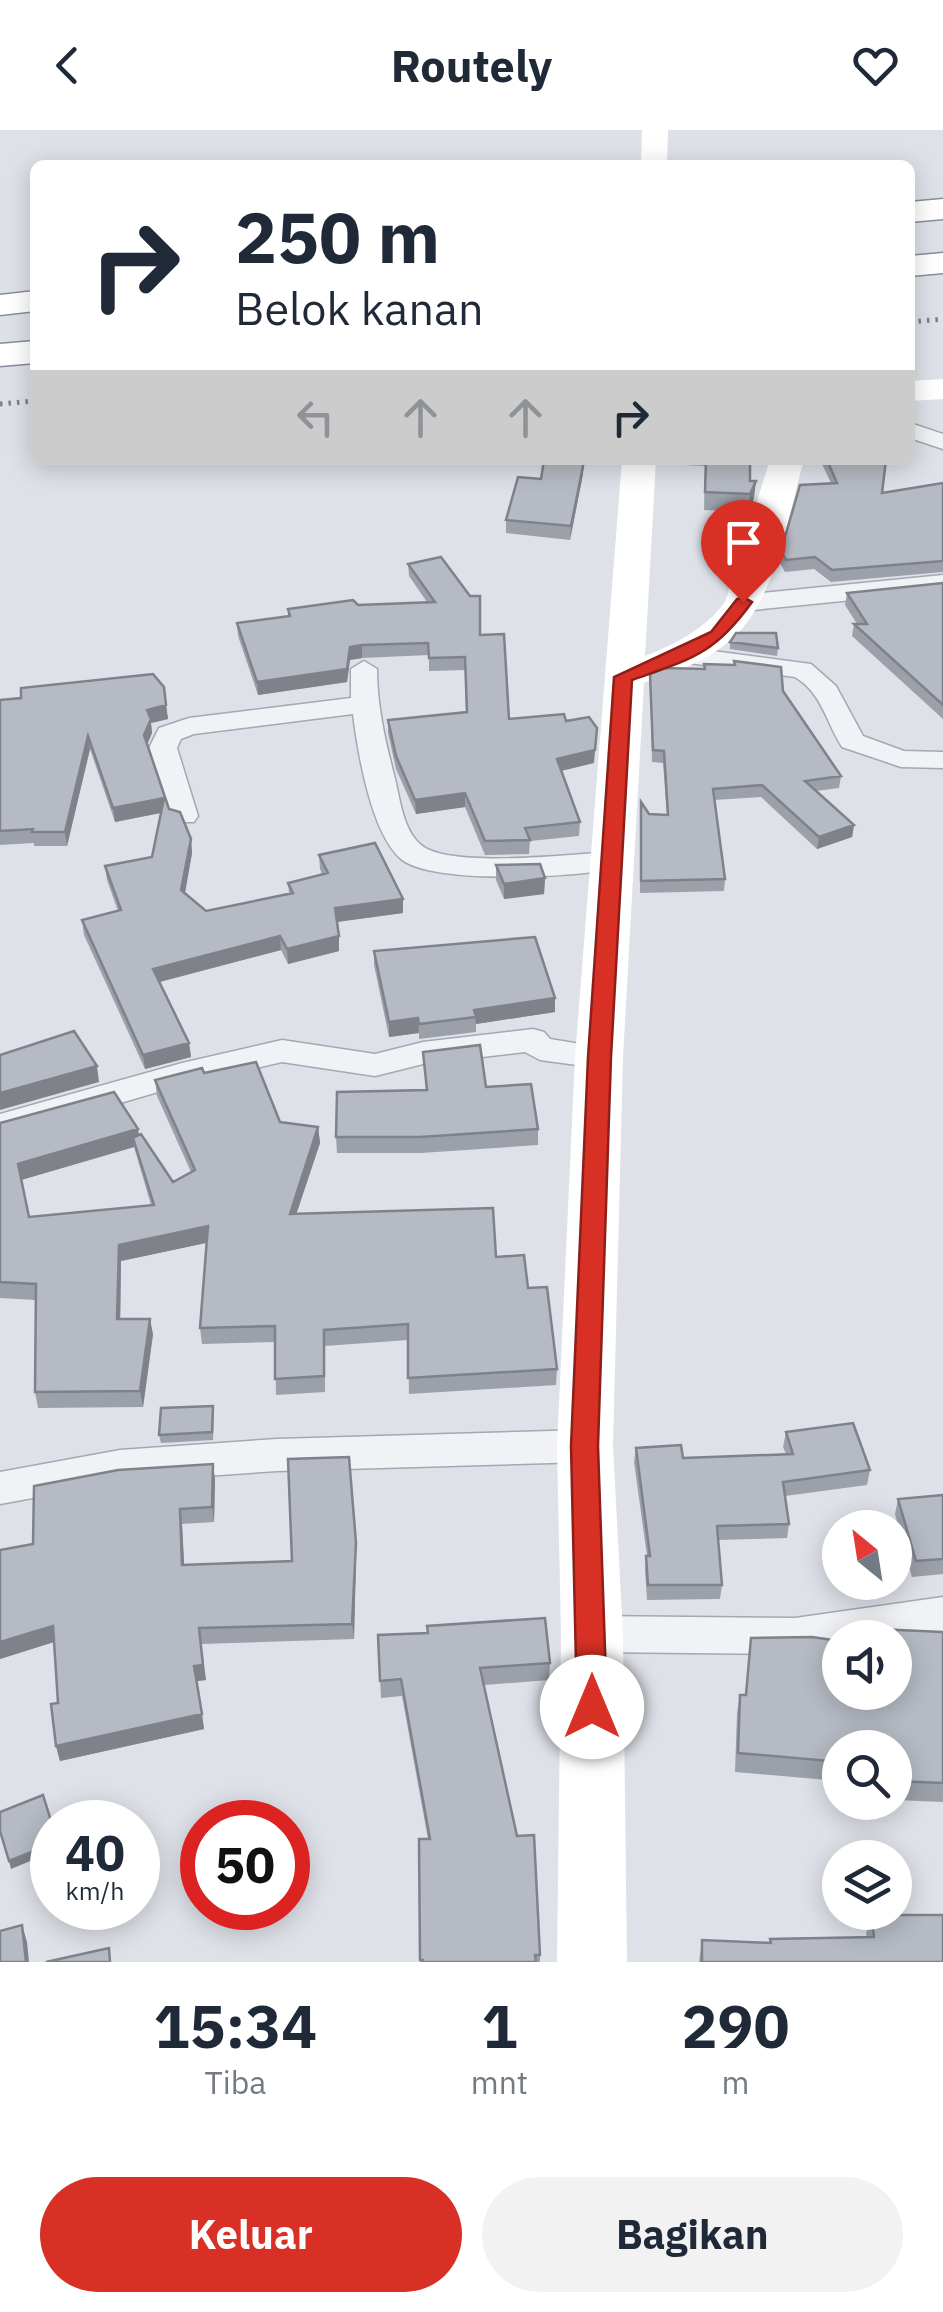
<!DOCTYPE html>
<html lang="id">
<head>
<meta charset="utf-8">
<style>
  body { margin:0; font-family:"IBM Plex Sans",sans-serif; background:#f2f2f3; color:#1f2937; height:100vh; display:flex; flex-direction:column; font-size:38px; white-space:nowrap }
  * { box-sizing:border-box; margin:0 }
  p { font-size:32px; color:#747a83 }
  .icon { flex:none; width:55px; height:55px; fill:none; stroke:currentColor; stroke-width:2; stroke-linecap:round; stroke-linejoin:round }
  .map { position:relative; height:1832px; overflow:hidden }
  .panel { display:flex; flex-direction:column; background:#fff; flex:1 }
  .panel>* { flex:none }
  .guide { position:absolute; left:30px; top:30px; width:885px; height:305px; border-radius:15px; box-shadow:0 5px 25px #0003; background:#fff; color:#1f2937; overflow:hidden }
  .needle { width:65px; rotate:330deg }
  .fabs { position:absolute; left:822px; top:1380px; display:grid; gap:20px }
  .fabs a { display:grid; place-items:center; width:90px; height:90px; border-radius:50%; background:#fff; box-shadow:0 5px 25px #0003; font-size:50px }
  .speed { position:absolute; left:30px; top:1670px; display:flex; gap:20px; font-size:50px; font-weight:700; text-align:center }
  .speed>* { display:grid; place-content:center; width:130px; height:130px; border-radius:50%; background:#fff; box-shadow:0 5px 25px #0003; line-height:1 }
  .speed small { font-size:25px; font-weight:400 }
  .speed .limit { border:15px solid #d22; background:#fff; color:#111 }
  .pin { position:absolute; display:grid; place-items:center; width:85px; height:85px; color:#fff; margin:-102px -42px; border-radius:50% 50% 50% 0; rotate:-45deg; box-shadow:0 0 10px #0007 }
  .pin .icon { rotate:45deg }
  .me { position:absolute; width:110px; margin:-55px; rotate:0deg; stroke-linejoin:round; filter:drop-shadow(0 0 8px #0008) }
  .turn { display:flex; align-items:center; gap:35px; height:210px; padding:0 40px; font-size:45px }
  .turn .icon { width:130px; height:130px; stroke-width:2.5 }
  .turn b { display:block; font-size:70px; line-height:85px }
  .lanes { display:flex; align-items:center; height:95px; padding:0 40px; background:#0003; justify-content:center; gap:50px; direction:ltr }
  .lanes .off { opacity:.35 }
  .eta { display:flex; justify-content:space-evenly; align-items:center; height:170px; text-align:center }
  .eta b { font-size:60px; font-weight:700; line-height:70px }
  .button { display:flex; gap:20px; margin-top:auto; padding:20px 40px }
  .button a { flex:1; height:115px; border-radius:60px; background:#d93025; color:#fff; font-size:40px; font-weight:700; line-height:115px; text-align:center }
  .button a+a { background:#f2f2f3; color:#1f2937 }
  header { display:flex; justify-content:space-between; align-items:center; height:130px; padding:0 40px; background:#fff; font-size:45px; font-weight:700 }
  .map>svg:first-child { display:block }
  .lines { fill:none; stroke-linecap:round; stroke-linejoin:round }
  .street-casing { stroke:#a3a8b2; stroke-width:3 }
  .highway-casing { stroke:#858e9e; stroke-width:3 }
  .street { fill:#f1f2f6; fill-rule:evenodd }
  .secondary { fill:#fff; fill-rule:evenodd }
  .highway { fill:#fff; fill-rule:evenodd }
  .rail { stroke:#778091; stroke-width:5; stroke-dasharray:2.5 6; stroke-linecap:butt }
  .wall { fill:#9ca0a9; fill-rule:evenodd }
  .shaded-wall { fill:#7f8289 }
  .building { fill:#b5bac4; stroke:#7f8289; stroke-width:2.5 }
  .route { fill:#d93025; stroke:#8d1f18; stroke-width:2.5 }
</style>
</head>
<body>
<header><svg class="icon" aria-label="back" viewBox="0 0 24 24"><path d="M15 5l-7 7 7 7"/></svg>Routely<svg class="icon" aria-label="heart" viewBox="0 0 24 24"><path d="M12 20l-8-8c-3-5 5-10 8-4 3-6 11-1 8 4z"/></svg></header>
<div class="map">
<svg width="943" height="1832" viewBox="0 0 943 1832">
  <rect width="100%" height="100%" fill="#dee1e8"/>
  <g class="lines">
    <defs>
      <path id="street" d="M 910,293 L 943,304 L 943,319 L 910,308 Z
        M 943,445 L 943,461 L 743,481 L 730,473 L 743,465 Z
        M 683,517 L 811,534 L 836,556 L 863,606 L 904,621 L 943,622 L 943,638 L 901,637 L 842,617 C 826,592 822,563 795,547 L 674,531 L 670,525 L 674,519 Z
        M 364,531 L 377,539 C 377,576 385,609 394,645 C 400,667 402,699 421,715 C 449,739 573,724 611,722 L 621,725 L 626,731 L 621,737 C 581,748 432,755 401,729 C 371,703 358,623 353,584 L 194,604 L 181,609 L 177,618 L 198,686 L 194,692 L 174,692 L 149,618 L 159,598 L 189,588 L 351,568 L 351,539 Z
        M 533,899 L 544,902 L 550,909 L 611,919 L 615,927 L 611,935 L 599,938 L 540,930 L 525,922 L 423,934 L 375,946 L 282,932 L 182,955 L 0,1008 L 0,984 L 182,933 L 282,910 L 375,924 L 423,912 Z
        M 585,1300 L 599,1305 L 604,1316 L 599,1327 L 585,1332 L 277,1341 L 120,1352 L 0,1374 L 0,1342 L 120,1320 L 277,1309 Z
        M 943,1467 L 943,1503 L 895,1510 L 840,1508 L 840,1518 L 795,1524 L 592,1522 L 577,1517 L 571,1504 L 577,1491 L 592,1486 L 795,1488 Z"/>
      <path id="highway" d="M 943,69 L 943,89 L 910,92 L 910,72 Z
        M 943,123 L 943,143 L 910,146 L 910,126 Z
        M 35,161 L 35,181 L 0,185 L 0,165 Z
        M 35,211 L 35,233 L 0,236 L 0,214 Z"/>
    </defs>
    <!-- street casing -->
    <use href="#street" class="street-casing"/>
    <!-- highway casing -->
    <use href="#highway" class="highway-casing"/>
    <!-- street -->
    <use href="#street" class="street"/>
    <!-- secondary -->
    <path class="secondary" d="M 642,0 L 668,0 L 667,35 L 641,35 Z
      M 943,249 L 943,269 L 910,271 L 910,251 Z
      M 622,330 L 656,330 L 645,526 C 676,514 705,499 725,472 L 770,330 L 804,330 C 788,384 776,470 733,508 C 708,531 675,542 644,553 L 623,927 L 613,1316 L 623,1504 L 627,1832 L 557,1832 L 561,1504 L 557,1316 L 575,927 Z"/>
    <!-- highway -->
    <use href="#highway" class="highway"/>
    <!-- rail -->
    <path class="rail" d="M 910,192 L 943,189
      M 0,274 L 35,271"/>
  </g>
  <!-- wall -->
  <path class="wall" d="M 666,330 L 750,330 L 750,351 L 754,368 L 748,382 L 704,380 L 705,336 L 665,334 Z
    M 820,330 L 886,330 L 882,363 L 943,353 L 943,442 L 831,452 L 814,439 L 785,442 L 780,433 L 781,421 L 831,353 Z
    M 583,344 L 570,410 L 506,403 L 506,390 L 541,349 Z
    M 408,434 L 480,505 L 509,589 L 566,591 L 594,633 L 561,641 L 580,692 L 579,706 L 530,711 L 529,724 L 485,725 L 465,677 L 416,684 L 396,639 L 388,603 L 388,590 L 466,583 L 465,540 L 429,541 L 429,525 L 362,528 L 350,530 L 347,552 L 258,565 L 238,506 L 237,493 L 288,486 L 288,479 L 427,472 L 409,446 Z
    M 943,453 L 943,589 L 852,506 L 854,494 L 857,494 L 845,475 L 847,463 Z
    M 730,512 L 778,518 L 777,526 L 730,519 Z
    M 734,531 L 783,561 L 841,646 L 839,658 L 816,661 L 854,695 L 852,707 L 817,719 L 761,667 L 714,670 L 725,749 L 724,761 L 640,763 L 640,684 L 667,685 L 663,633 L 652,632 L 650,544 L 734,535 Z
    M 0,570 L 166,575 L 168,589 L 151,593 L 152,603 L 147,615 L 169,679 L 191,709 L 192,723 L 185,763 L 206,781 L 289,764 L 288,753 L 322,744 L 320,739 L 319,725 L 403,769 L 403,783 L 337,792 L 339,821 L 288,834 L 281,820 L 160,852 L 189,913 L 191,927 L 145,939 L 84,805 L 82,790 L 118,781 L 107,750 L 105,736 L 152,727 L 161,683 L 115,692 L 90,619 L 67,716 L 34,716 L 34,713 L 0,715 Z
    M 496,735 L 545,748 L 544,764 L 504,769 L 496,750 Z
    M 374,821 L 555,868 L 555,882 L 476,894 L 476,902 L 419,909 L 419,903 L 389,907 L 374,835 Z
    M 423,922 L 486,957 L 538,999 L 538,1015 L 421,1023 L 337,1023 L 336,1007 L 426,960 Z
    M 204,943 L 280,992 L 318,997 L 320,1013 L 296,1084 L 496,1127 L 528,1158 L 557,1239 L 556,1255 L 409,1264 L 408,1210 L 325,1216 L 325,1262 L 276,1265 L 275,1212 L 202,1214 L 200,1198 L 206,1113 L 121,1131 L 120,1189 L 153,1204 L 143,1277 L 38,1278 L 35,1262 L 35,1170 L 0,1168 L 0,993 L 138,999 L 139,1005 L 173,1052 L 191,1042 L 157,966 L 155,950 ZM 134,1017 L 151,1075 L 29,1087 L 21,1050 Z
    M 214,1284 L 213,1310 L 161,1313 L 159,1305 Z
    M 786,1302 L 870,1340 L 867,1355 L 785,1366 L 789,1394 L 787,1408 L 718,1410 L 722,1455 L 720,1469 L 647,1470 L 645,1440 L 647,1426 L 634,1332 L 636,1318 L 683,1328 L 786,1324 L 783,1317 Z
    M 215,1349 L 214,1392 L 182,1394 L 184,1435 L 356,1428 L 354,1509 L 201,1514 L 206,1550 L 197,1551 L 204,1599 L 60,1631 L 56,1616 L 58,1573 L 54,1512 L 0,1529 L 0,1420 L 33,1414 Z
    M 943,1365 L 943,1444 L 912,1447 L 895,1384 L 898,1369 Z
    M 855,1498 L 943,1502 L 943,1672 L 895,1670 L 895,1618 L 840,1618 L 840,1651 L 735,1642 L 737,1583 L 740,1565 L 745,1565 L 751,1508 L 840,1562 L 895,1508 L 853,1508 Z
    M 378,1505 L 550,1533 L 549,1550 L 484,1555 L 540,1825 L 540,1832 L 420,1832 L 419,1709 L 428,1709 L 402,1566 L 381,1568 Z
    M 871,1785 L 943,1832 L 699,1832 L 702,1810 L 769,1813 L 770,1809 L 867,1808 L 866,1803 Z"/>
  <!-- shaded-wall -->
  <path class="shaded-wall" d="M 584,331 L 583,344 L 570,410 L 571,396 Z
    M 756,351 L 754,368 L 748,382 L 750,364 Z
    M 362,515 L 362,528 L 350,530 L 347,552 L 258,565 L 257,552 L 350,517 Z
    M 166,575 L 168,589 L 151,593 L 152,603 L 145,619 L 144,605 L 147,580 Z
    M 597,598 L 594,633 L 556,642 L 557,629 Z
    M 88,606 L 90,619 L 67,716 L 65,702 Z
    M 465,663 L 465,677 L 416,684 L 415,670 Z
    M 164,668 L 165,682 L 115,692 L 113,678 Z
    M 854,695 L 852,707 L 817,719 L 819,707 Z
    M 191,709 L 192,723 L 183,774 L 181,760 Z
    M 545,748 L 544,764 L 504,769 L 504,754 Z
    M 403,769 L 403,783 L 336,792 L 335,778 Z
    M 280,806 L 281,820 L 155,853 L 153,839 Z
    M 339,806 L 339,821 L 288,834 L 287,819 Z
    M 555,868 L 555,882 L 476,894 L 474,880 Z
    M 418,888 L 419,903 L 389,907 L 389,892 Z
    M 189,913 L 191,927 L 145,939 L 143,925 Z
    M 97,936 L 99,952 L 0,980 L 0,963 Z
    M 318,997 L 320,1013 L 291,1100 L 290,1084 Z
    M 138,999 L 140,1015 L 133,1008 L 134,1017 L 21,1050 L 18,1034 Z
    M 208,1096 L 210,1112 L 121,1131 L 120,1205 L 117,1189 L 119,1115 Z
    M 150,1189 L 153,1204 L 143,1277 L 140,1261 Z
    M 213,1334 L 215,1349 L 214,1392 L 212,1377 Z
    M 180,1379 L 182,1394 L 185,1450 L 182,1435 Z
    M 356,1413 L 356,1428 L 354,1509 L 352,1494 Z
    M 53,1496 L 57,1511 L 0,1529 L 0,1512 Z
    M 199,1498 L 206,1550 L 197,1551 L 194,1536 Z
    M 202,1584 L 204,1599 L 60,1631 L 56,1616 Z
    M 52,1714 L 52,1722 L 11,1739 L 9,1731 Z
    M 22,1795 L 27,1812 L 29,1832 L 26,1832 Z"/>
  <!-- building -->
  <path class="building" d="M 544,330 L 584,331 L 571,396 L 506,390 L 518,347 L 541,349 Z
    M 706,330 L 750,330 L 750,351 L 756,351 L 750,364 L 705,362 Z
    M 827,330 L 886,330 L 882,363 L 943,353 L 943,431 L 832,440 L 815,427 L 786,430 L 781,421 L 800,355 L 837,353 Z
    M 441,427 L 470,466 L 480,466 L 480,505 L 504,504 L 509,589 L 564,584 L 566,591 L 589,587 L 597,598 L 595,620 L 557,629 L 580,692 L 525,698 L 530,710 L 485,711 L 465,663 L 415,670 L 396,626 L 388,590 L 467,582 L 465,527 L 429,528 L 428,513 L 362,515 L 350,517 L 347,539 L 257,552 L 237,493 L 290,486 L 288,479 L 353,470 L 358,475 L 435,472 L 408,434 Z
    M 943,453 L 943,575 L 854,494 L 867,494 L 847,463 Z
    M 736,503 L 776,503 L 778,518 L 730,512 Z
    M 734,531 L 781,537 L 783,561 L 841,646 L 805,651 L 854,695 L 819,707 L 762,655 L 713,659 L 725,749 L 641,751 L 641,672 L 649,684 L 668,685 L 664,621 L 653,620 L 650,544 L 665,538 L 705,539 L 704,534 L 735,535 Z
    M 153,544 L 164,557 L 166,575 L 147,580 L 151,589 L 144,605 L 169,679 L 180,682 L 191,709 L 181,760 L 206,781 L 293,763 L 288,753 L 328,743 L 319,725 L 375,713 L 403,769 L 335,778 L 339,806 L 287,819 L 280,806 L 153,839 L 189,913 L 143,925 L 82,790 L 121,780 L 105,736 L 152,727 L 164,668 L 113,678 L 88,606 L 65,702 L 32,702 L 33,699 L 0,701 L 0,570 L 21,568 L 21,558 Z
    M 540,734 L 545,748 L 504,754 L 496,735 Z
    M 535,807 L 555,868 L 474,880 L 476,887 L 419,894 L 418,888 L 389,892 L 374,821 Z
    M 74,901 L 97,936 L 0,963 L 0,925 Z
    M 480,915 L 486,957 L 531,954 L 538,999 L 420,1007 L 336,1007 L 337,962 L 427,960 L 423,922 Z
    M 256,932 L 280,992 L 318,997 L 290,1084 L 493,1078 L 496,1127 L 524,1125 L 528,1158 L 547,1157 L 557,1239 L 408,1248 L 408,1194 L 324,1200 L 324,1246 L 275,1249 L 275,1196 L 200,1198 L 208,1096 L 119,1115 L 117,1189 L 150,1189 L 140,1261 L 35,1262 L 36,1154 L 0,1152 L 0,993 L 114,962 L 138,999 L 18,1034 L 29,1087 L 154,1075 L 133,1008 L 141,1004 L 173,1052 L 195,1040 L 155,950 L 202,938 L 204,943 Z
    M 213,1276 L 212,1302 L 159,1305 L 161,1278 Z
    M 853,1293 L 870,1340 L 783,1352 L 789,1394 L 717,1396 L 722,1455 L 648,1455 L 646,1426 L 650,1426 L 636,1318 L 681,1315 L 683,1328 L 793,1324 L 786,1302 Z
    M 349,1327 L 356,1413 L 352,1494 L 199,1498 L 203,1535 L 194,1536 L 202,1584 L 56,1616 L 51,1574 L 58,1573 L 53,1496 L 0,1512 L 0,1420 L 33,1414 L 34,1356 L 118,1340 L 213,1334 L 212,1377 L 180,1379 L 182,1435 L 292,1431 L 288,1329 Z
    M 943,1365 L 943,1429 L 916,1431 L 898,1369 Z
    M 545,1488 L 550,1533 L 480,1538 L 517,1706 L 534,1705 L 540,1825 L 535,1825 L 536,1832 L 423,1832 L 423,1830 L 420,1830 L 419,1709 L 430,1709 L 401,1549 L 380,1551 L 378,1505 L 428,1503 L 427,1496 Z
    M 855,1498 L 943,1502 L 943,1653 L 895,1651 L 895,1618 L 840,1618 L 840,1632 L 738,1623 L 740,1565 L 746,1565 L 751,1508 L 812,1507 L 840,1511 L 840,1562 L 895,1562 L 895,1508 L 856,1508 Z
    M 43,1665 L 52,1694 L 52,1714 L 9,1731 L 0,1701 L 0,1682 Z
    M 871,1785 L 943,1785 L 943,1832 L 702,1832 L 702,1810 L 771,1813 L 770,1809 L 874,1807 Z
    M 22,1795 L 26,1832 L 0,1832 L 0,1801 Z
    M 109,1818 L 110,1832 L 46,1832 Z"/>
  <!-- route -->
  <path class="route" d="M 743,467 L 752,472 C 714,525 691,529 632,550 L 611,927 L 598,1316 L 607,1577 L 603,1586 L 592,1590 L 582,1586 L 577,1577 L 571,1316 L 588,927 L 614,547 L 711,502 L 737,469 Z"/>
</svg>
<div class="fabs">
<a><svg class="needle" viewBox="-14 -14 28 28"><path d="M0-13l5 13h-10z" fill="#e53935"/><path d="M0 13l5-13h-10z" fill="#747a83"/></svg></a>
<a><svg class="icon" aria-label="sound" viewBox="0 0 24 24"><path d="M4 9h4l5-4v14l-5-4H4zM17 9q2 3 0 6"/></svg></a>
<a><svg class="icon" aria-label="search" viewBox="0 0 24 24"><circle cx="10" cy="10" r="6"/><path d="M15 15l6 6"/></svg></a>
<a><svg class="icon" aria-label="layers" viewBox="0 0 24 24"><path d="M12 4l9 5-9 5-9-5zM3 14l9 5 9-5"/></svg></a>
</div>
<div class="speed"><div>40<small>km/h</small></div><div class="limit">50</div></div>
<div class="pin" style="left:743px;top:472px;background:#d93025"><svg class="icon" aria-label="arrive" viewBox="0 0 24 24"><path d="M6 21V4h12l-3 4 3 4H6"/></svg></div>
<svg class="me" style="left:592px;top:1577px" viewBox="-20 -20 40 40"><circle r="19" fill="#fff"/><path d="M0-13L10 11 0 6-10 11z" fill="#d93025"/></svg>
<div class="guide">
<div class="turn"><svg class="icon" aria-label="right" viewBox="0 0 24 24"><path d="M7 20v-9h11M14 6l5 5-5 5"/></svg><div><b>250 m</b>Belok kanan</div></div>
<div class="lanes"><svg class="icon off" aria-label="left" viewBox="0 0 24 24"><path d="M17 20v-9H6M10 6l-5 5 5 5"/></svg><svg class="icon off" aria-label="ahead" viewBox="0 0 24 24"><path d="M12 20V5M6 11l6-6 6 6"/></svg><svg class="icon off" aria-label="ahead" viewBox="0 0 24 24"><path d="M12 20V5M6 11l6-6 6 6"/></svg><svg class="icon" aria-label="right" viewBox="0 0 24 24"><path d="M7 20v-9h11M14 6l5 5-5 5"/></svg></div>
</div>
</div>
<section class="panel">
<div class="eta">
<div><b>15:34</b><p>Tiba</p></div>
<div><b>1</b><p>mnt</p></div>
<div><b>290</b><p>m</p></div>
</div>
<div class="button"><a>Keluar</a><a>Bagikan</a></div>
</section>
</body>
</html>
